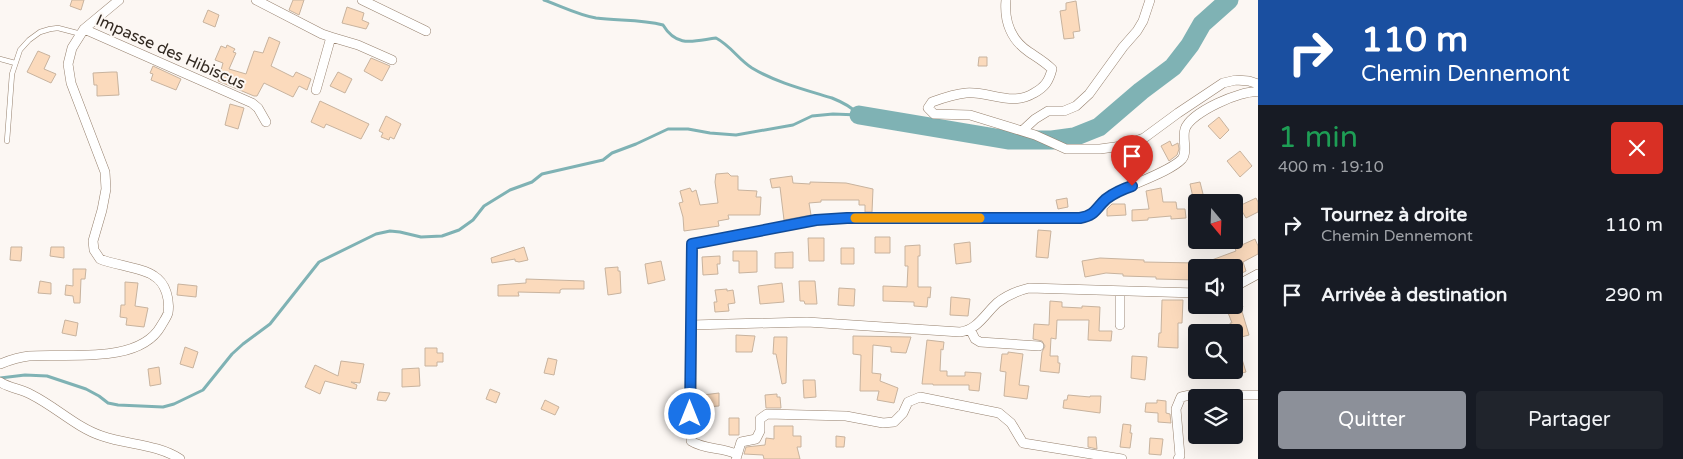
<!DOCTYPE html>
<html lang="fr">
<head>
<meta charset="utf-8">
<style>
  body { margin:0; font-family:"Varela Round",sans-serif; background:#20242c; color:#f1f3f6; height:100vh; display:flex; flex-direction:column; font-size:19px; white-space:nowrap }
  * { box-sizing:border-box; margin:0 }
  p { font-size:16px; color:#9ea1a6 }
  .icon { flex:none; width:28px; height:28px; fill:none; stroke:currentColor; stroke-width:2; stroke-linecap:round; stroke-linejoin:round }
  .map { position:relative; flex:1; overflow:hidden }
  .details { display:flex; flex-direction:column; background:#171b24; width:425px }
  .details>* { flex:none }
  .banner { background:#1a4fa0; color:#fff; overflow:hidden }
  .needle { width:32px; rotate:161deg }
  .tools { position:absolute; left:1188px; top:194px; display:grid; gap:10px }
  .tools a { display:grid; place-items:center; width:55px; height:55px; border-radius:5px; background:#171b24; box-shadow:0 5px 20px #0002; font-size:25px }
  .pin { position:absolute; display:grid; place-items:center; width:42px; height:42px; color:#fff; margin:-51px -21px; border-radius:50% 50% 50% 0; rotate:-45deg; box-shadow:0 0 5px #0007 }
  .pin .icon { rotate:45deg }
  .me { position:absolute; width:55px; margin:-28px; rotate:0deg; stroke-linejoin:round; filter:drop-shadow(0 0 4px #0008) }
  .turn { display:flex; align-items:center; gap:18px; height:105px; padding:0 20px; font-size:22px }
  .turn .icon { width:65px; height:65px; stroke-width:2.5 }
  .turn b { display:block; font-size:35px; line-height:42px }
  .round { display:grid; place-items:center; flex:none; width:52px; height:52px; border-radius:5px; background:#20242c }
  .summary { display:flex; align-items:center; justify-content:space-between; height:85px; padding:0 20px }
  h1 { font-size:30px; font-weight:600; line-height:38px; color:#1e9e55 }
  .cta { display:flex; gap:10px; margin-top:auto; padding:10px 20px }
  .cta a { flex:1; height:58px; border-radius:5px; background:#8c9099; color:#fff; font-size:20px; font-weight:600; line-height:58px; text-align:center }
  .cta a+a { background:#20242c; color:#f1f3f6 }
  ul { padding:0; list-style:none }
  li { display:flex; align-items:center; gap:15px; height:70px; padding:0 20px }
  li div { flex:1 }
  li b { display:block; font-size:19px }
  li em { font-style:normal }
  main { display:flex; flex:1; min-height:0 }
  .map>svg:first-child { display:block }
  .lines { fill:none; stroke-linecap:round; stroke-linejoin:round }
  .stream { stroke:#7fb2b4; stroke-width:3 }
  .river { stroke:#7fb2b4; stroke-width:19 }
  .building { fill:#fbdabc; stroke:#c8b39e }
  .lane-casing { stroke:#96816e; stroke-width:5.5 }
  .street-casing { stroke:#96816e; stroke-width:10 }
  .lane { stroke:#fff; stroke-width:4.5 }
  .street { stroke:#fff; stroke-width:9 }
  .route-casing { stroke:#114b97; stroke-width:12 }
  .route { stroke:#1a73e8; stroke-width:9 }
  .slow { stroke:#f59e0b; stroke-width:9 }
  .labels { text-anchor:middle; stroke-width:4; stroke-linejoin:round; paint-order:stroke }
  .street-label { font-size:16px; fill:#322921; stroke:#fcf7f3 }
</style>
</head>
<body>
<main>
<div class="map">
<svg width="1258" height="459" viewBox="0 0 1258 459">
  <rect width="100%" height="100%" fill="#fcf7f3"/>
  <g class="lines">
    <!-- stream -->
    <path class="stream" d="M 544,0 C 561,6 578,15 596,18 C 618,21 641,19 663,25 C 677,48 693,41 716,38 C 731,46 738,59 752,68 C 775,82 806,90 832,98 C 842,102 851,106 858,114
      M 0,378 L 25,375 L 47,376 L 86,389 L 99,396 L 108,403 L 118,405 L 163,407 L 174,404 L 203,390 L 232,354 L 243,344 L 270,324 L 319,262 L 376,234 L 390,231 L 400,232 L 421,237 L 442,236 L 459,230 L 473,220 L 484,206 L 510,190 L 532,182 L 542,174 L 603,160 L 612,153 L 636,144 L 668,129 L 688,129 L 710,133 L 736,135 L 793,125 L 812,116 L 833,114 L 859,115"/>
    <!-- river -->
    <path class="river" d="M 859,115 L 1008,140 L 1052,140 L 1074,137 L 1099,127 L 1141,91 L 1173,67 L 1190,45 L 1202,24 L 1229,0"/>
  </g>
  <!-- building -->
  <path class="building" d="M 72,0 L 84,0 L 81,10 L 70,6 Z
    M 293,0 L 304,0 L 299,15 L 289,10 Z
    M 1076,1 L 1080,31 L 1073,32 L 1074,38 L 1064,39 L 1060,11 L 1066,10 L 1066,3 Z
    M 347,7 L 364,13 L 362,20 L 369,23 L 366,29 L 342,23 Z
    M 208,10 L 219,15 L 215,27 L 203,22 Z
    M 269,37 L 280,42 L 271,66 L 293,77 L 296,72 L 311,79 L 307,90 L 299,86 L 293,97 L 264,83 L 257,96 L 254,96 L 218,81 L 223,63 L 215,60 L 221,46 L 226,48 L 227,45 L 235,49 L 233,52 L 236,53 L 229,69 L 246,74 L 254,51 L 263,53 Z
    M 38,51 L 50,56 L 44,69 L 56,74 L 51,83 L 27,72 Z
    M 979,57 L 987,57 L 987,66 L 978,66 Z
    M 371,58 L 390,66 L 382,81 L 364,71 Z
    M 153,66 L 181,79 L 176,90 L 151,80 L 153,74 L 150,73 Z
    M 112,72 L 117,72 L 119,95 L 97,96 L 97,85 L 94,85 L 93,73 Z
    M 338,72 L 352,79 L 345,93 L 330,86 Z
    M 320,101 L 369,124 L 361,139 L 326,124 L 324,128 L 311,122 Z
    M 230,104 L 244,108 L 238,129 L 225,125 Z
    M 386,116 L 401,124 L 394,139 L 390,137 L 389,140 L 381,137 L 383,133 L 379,131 Z
    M 1219,117 L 1229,130 L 1220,139 L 1208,126 Z
    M 1170,141 L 1172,146 L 1178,143 L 1179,149 L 1177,155 L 1169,161 L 1161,146 Z
    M 1240,151 L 1252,166 L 1240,177 L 1227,161 Z
    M 728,173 L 731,176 L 738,176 L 738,190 L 757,191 L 756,197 L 761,197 L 760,215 L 728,215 L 729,219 L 718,221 L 719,226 L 684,231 L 683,217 L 679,203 L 683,202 L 680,191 L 690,188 L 692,192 L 696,190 L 700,205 L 718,203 L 715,182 L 716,174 Z
    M 792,176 L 793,183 L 810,184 L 810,182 L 846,183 L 873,189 L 872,212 L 865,212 L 865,205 L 859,205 L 859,200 L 821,200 L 821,202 L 809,203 L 811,215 L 784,220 L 780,187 L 772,188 L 770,179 Z
    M 1200,182 L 1205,202 L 1194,202 L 1190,184 Z
    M 1161,188 L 1163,202 L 1176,202 L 1177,209 L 1185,209 L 1186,218 L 1171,219 L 1171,216 L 1148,218 L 1148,220 L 1132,221 L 1132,210 L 1149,209 L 1146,191 Z
    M 1067,198 L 1068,207 L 1058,209 L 1056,200 Z
    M 1256,198 L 1258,202 L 1258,212 L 1246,218 L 1239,206 Z
    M 1112,204 L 1125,204 L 1126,215 L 1107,216 L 1107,209 Z
    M 1038,230 L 1051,231 L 1048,258 L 1036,257 Z
    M 875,237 L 890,237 L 890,253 L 875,253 Z
    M 808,238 L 824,238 L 824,261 L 809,261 Z
    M 1255,239 L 1258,246 L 1258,254 L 1243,262 L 1246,271 L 1238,275 L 1235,268 L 1211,268 L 1209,261 L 1236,251 L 1235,248 Z
    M 970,242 L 971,262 L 956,264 L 954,244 Z
    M 920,245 L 920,256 L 918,256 L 918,287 L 931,287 L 930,298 L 928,297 L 927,307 L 914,306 L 914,302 L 883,301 L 883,286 L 907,287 L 908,266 L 905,266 L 905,246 Z
    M 11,247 L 22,247 L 21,261 L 10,260 Z
    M 51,247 L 64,247 L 64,258 L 50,256 Z
    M 524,247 L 528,260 L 519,262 L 515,261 L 515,259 L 492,263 L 491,258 Z
    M 841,248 L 854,248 L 854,264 L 841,264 Z
    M 733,251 L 757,251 L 757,272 L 739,273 L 739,261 L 733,261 Z
    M 793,252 L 793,268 L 775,268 L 775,253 Z
    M 720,256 L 720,264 L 717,264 L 718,274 L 703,275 L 702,257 Z
    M 1100,258 L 1144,260 L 1144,262 L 1196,263 L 1196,280 L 1156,279 L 1156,277 L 1123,276 L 1123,274 L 1106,273 L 1085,277 L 1082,261 Z
    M 661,261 L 665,280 L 648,284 L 645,264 Z
    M 618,267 L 618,271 L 620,271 L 621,293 L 608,295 L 605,268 Z
    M 73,269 L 86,269 L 85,279 L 81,279 L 80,303 L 74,303 L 73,296 L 65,295 L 66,285 L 73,286 Z
    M 526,279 L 584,281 L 584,289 L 562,289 L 560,290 L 560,293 L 518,292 L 519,296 L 498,296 L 498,285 L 526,283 Z
    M 40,281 L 51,283 L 51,294 L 38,293 Z
    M 799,281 L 815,281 L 817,304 L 805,304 L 804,301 L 800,301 Z
    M 125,282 L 138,283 L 135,306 L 148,308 L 144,327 L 126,325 L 127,318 L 120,317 L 121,305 L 125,305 Z
    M 782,283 L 784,302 L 760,304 L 758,286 Z
    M 178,284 L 197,286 L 196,297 L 177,295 Z
    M 839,288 L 855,289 L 854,306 L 838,305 Z
    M 727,289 L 727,291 L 733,290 L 735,303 L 728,304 L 729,311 L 715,312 L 714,302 L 717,302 L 715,290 Z
    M 1234,293 L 1236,293 L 1243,307 L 1241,308 L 1249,335 L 1234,339 L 1230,323 L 1232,323 L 1225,305 L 1234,305 Z
    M 951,297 L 970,299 L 968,316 L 950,315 Z
    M 1162,300 L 1183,300 L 1182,323 L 1178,323 L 1178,348 L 1158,347 L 1159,333 L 1161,333 Z
    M 1050,301 L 1062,302 L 1062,307 L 1082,308 L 1082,306 L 1100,307 L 1099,331 L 1112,331 L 1111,341 L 1088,340 L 1089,320 L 1057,320 L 1056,339 L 1051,338 L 1050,356 L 1058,356 L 1058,363 L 1060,363 L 1059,373 L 1040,371 L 1042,352 L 1045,346 L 1042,341 L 1033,339 L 1034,324 L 1049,325 Z
    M 65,320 L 78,323 L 76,336 L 62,333 Z
    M 736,335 L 755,336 L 752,352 L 736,352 Z
    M 853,336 L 911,337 L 906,353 L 891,352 L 891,347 L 873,345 L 872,373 L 881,374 L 880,381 L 898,388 L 894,403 L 877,400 L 879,391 L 860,391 L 861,355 L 853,354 Z
    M 774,337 L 787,337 L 786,383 L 782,384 L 776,354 L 773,354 Z
    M 927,340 L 944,342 L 943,350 L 941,349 L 940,371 L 947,371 L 947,376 L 965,376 L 965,372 L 981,373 L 979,391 L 969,390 L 969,385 L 933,385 L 933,384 L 922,384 Z
    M 185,347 L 198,352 L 193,368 L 180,364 Z
    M 425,348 L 437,348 L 437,353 L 443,353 L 443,362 L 437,362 L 437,366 L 425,366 Z
    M 1008,352 L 1023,354 L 1019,385 L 1029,386 L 1027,399 L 1004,396 L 1006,372 L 1000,371 L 1002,354 L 1008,354 Z
    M 1132,356 L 1147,357 L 1145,380 L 1131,378 Z
    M 1241,356 L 1246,372 L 1234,375 L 1234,358 Z
    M 548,358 L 557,360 L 554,375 L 544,373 Z
    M 341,361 L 364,364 L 360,383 L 351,382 L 357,385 L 356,389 L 325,381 L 320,394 L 305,387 L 315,365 L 338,376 Z
    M 159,367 L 161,384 L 150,386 L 148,369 Z
    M 419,368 L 420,386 L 402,387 L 402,369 Z
    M 803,380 L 815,380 L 816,397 L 804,398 Z
    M 490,389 L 500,393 L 496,403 L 486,399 Z
    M 379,392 L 390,393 L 386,401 L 377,400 Z
    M 719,393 L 719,406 L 704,407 L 703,395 Z
    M 777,394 L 777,397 L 780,397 L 781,408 L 766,408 L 765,395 Z
    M 1068,395 L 1090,397 L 1090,396 L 1101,396 L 1100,413 L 1063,408 L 1064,400 L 1067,400 Z
    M 545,400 L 559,407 L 555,415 L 541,409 Z
    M 1157,400 L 1166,401 L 1166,413 L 1170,414 L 1171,423 L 1158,422 L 1158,413 L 1145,412 L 1146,403 L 1157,403 Z
    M 729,418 L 739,418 L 739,435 L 729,435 Z
    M 1123,424 L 1131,425 L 1130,433 L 1132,433 L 1130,448 L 1120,447 Z
    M 774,426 L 793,426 L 793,436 L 801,436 L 801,447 L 797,447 L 800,459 L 764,459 L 763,455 L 744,454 L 746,447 L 765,445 L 766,438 L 774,439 Z
    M 836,436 L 845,437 L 844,447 L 836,447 Z
    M 1088,437 L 1096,437 L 1097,449 L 1088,447 Z
    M 1150,438 L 1163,439 L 1161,455 L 1149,454 Z"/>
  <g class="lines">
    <defs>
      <path id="lane" d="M 0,59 L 15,63
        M 7,141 L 12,74 L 20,50 L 29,40 L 40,32 L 50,29 L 58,28 L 81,34"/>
      <path id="street" d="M 256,0 L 322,34 L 331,37 L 316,90
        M 362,0 L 426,31
        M 1006,0 C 1004,21 1011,40 1029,52 C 1038,58 1045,62 1052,69 C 1049,81 1045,87 1034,93 C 1011,107 990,91 966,93 C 954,94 943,98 932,102 L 928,108 L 934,114 L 970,115 L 1035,135 L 1066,149 L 1100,149 L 1122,146 L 1144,138 L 1178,113 L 1223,83 L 1236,80 L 1249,81 L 1258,84
        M 84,29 L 252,103 L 258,108 L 266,122
        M 331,37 L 358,45 L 392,60
        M 1022,131 L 1035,119 L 1048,111 L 1064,111 L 1076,106 L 1089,94 L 1123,47 L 1137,31 L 1143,21 L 1150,0
        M 1234,287 L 1258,274
        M 691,325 L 807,322 L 960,332 C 977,330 985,314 997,303 C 1007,295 1017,291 1029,288 L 1196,293
        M 1120,325 L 1120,291
        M 970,329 L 975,339 L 980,342 L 1039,346
        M 0,364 C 10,360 19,357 29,356 C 66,353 139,365 161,326 C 163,322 167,317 168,313 C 170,300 166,283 154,276 C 144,268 114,265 100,259 L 94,250 L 93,241 L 102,210 L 106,189 L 105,172 L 71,83 L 68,64 L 72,48 L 84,29 L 119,0
        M 0,382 C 9,388 22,389 32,395 C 56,407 77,428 102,436 C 128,445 157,444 180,459
        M 736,454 C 722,447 705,450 691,441 L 692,244 L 816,220 L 847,218 L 1080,218 C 1098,214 1100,204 1114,194 C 1131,184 1170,172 1182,159 C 1188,152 1182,138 1185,129 C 1191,112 1241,90 1258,92
        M 736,459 L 741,442 L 756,439 L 760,431 L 760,419 L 767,414 L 846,416 L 883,423 L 894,422 L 903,413 L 908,402 L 920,397 L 999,413 L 1011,423 L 1023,443 L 1122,459
        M 1178,459 L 1180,456 L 1176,409 L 1181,397 L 1190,395 L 1258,395"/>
    </defs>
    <!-- lane casing -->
    <use href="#lane" class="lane-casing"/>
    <!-- street casing -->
    <use href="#street" class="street-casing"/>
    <!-- lane -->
    <use href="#lane" class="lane"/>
    <!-- street -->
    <use href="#street" class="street"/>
  </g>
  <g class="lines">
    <defs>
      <path id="route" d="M 690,414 L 692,244 L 816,220 L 847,218 L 1080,218 C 1096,215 1095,209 1106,199 C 1114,193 1123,189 1132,186"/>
    </defs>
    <!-- route casing -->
    <use href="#route" class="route-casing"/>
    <!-- route -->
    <use href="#route" class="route"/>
    <!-- slow -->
    <path class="slow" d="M 855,218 L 980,218"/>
  </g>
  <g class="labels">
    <!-- street labels -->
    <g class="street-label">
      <text transform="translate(171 51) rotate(24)" y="6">Impasse des Hibiscus</text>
    </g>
  </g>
</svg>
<div class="tools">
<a><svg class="needle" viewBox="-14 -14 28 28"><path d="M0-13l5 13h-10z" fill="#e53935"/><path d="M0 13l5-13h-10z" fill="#9ea1a6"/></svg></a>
<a><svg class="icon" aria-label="sound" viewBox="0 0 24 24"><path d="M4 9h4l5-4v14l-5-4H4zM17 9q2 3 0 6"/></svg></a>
<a><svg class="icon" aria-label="search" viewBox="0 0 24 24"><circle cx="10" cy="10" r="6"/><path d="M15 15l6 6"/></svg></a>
<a><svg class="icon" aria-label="layers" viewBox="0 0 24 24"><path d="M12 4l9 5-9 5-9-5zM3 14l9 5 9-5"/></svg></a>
</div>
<div class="pin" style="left:1132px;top:186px;background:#d93025"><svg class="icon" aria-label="arrive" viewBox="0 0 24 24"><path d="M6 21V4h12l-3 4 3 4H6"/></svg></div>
<svg class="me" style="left:690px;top:414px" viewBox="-20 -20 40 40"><circle r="17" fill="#1a73e8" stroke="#fff" stroke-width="3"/><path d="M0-11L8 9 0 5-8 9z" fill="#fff"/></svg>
</div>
<section class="details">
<div class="banner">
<div class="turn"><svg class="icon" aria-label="right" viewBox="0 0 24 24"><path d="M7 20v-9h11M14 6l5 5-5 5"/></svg><div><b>110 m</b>Chemin Dennemont</div></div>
</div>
<div class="summary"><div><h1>1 min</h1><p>400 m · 19:10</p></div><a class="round" style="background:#d93025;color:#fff"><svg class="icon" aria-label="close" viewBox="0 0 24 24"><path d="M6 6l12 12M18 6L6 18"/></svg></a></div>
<ul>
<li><svg class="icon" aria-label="right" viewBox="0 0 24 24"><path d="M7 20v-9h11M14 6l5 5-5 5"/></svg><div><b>Tournez à droite</b><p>Chemin Dennemont</p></div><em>110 m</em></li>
<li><svg class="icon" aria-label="arrive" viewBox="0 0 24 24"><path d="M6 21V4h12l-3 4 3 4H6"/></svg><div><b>Arrivée à destination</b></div><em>290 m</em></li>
</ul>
<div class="cta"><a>Quitter</a><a>Partager</a></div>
</section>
</main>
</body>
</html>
